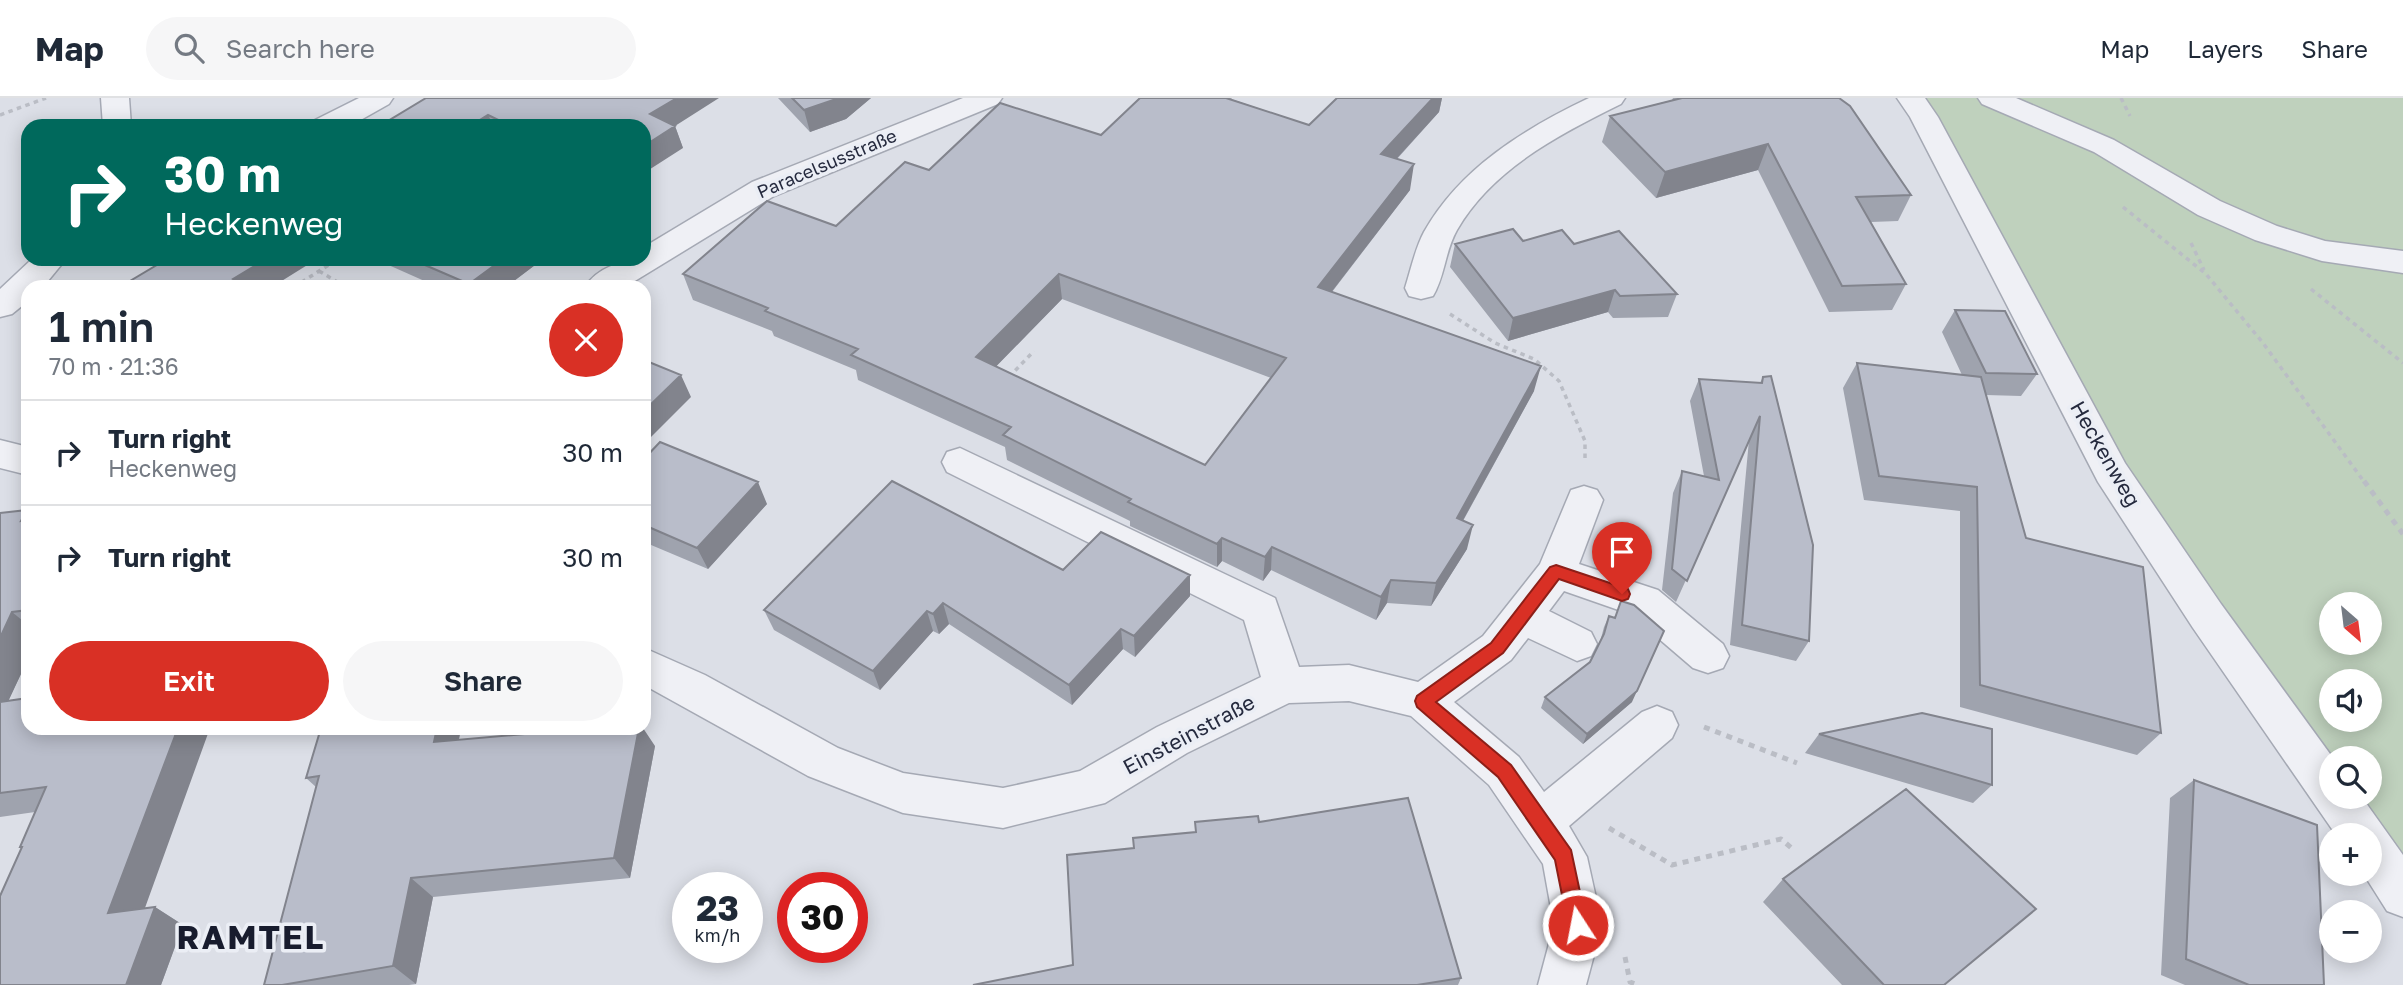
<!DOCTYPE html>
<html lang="en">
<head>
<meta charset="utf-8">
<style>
  body { margin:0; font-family:"Golos Text",sans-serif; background:#f6f6f7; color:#1f2937; height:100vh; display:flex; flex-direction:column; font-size:26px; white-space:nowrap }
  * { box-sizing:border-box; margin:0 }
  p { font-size:23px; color:#747a83 }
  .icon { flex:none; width:38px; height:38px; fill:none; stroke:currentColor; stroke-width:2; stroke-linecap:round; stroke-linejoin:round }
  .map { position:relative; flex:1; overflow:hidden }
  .drawer { position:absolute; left:21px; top:182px; width:630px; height:455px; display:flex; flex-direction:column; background:#fff; border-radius:21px; box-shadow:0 4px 18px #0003 }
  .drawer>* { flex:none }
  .top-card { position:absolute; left:21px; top:21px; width:630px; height:147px; border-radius:21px; box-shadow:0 4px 18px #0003; background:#00695c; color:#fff; overflow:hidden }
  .needle { width:46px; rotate:152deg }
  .fabs { position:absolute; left:2319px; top:494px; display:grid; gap:14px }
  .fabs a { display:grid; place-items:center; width:63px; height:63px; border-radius:50%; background:#fff; box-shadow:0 4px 18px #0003; font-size:35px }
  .speed { position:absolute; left:672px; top:774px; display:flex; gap:14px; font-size:35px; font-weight:700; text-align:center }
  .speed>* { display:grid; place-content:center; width:91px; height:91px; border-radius:50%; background:#fff; box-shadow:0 4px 18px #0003; line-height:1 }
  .speed small { font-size:18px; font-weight:400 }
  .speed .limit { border:10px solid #d22; background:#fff; color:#111 }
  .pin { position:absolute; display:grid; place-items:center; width:60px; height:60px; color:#fff; margin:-72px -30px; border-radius:50% 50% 50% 0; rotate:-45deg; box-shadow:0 0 7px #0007 }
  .pin .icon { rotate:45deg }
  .me { position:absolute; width:77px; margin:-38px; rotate:349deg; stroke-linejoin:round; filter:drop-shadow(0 0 5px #0008) }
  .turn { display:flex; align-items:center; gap:24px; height:147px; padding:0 28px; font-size:32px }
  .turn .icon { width:91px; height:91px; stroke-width:2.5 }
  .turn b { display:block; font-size:49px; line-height:60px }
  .round { display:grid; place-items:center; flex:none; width:74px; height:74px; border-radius:37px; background:#f6f6f7 }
  .overview { display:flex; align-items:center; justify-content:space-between; height:119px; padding:0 28px }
  h1 { font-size:42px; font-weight:600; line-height:52px }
  .cta { display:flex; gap:14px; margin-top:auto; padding:14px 28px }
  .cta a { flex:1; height:80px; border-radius:42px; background:#d93025; color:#fff; font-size:28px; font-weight:600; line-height:80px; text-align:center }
  .cta a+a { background:#f6f6f7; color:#1f2937 }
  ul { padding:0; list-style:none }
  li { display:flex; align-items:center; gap:21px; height:105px; padding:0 28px; border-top:2px solid #e0e1e3 }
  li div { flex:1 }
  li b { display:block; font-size:26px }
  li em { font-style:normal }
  header { display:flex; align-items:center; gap:42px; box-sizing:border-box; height:98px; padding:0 35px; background:#fff; border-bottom:2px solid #e0e1e3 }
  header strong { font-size:33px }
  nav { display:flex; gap:38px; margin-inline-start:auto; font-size:24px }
  .search { width:490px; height:63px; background:#f6f6f7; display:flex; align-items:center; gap:18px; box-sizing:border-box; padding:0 24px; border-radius:38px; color:#747a83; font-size:26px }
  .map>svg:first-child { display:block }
  .green { fill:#bfd1bd; fill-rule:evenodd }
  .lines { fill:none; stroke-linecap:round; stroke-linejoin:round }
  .minor-casing { stroke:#a5a9b4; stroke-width:3 }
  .path-far1 { stroke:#babdc5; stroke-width:3.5; stroke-dasharray:4.5 4.5; stroke-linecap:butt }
  .path { stroke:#babdc5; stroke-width:5; stroke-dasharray:6 6; stroke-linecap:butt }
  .minor { fill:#eff0f5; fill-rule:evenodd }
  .wall { fill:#9fa3ae; fill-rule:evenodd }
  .shaded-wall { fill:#82848d }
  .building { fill:#b9bdca; stroke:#82848d; stroke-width:2; fill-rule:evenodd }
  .route { fill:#d93025; stroke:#8d1f18; stroke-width:2 }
  .labels { text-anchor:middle; stroke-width:7; stroke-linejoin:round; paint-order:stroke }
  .far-street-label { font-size:18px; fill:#252a3e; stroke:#ebeef5 }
  .street-label { font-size:21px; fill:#252a3e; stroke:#ebeef5 }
  .near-district-label { font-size:33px; font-weight:bold; letter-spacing:2px; fill:#181c2e; stroke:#ebeef5 }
</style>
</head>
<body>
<header>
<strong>Map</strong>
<div class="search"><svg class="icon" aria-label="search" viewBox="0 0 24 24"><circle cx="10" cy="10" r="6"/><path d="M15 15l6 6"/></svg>Search here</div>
<nav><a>Map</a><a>Layers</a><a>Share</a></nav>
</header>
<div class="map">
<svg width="2403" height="887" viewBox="0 0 2403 887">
  <rect width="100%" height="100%" fill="#dcdfe7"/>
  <!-- green -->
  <path class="green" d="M 1911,0 L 2403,0 L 2403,814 L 2370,762 L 2370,737 L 2354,737 L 2111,374 ZM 2331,506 L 2370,506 L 2370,544 L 2331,544 ZM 2331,583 L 2370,583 L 2370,621 L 2331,621 ZM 2331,660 L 2370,660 L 2370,698 L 2331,698 Z"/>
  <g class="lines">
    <defs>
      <path id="minor" d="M 101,0 L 129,0 L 131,28 L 103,28 Z
        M 359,0 L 393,0 L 389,6 L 350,28 L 311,28 L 315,22 Z
        M 963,0 L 1002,0 L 998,6 L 774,98 L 625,189 L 585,189 C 597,170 623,161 644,161 L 644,149 L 752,84 Z
        M 1589,0 L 1625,0 L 1621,6 C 1560,36 1492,71 1457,132 C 1445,153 1445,178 1433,198 L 1421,201 L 1409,198 L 1405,190 C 1411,171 1415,151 1424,134 C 1460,70 1524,31 1589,0 Z
        M 1897,0 L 1925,0 L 1938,19 L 2125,365 L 2221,506 L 2333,660 L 2331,660 L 2331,698 L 2361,698 L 2403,757 L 2403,819 L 2387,813 L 2363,775 L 2370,775 L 2370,737 L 2336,737 L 2193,530 L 2098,384 L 1910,19 Z
        M 1978,0 L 2016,0 L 2114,42 L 2220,103 L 2277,128 L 2325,143 L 2403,153 L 2403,175 L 2322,163 L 2255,142 L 2198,117 L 2094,54 L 1982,6 Z
        M 32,161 L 66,161 L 43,189 L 28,189 L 28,203 L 12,216 L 0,219 L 0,191 Z
        M 0,342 L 28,349 L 28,377 L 0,370 Z
        M 960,350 L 1275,500 L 1299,569 L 1349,567 L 1418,584 L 1483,538 L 1540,466 L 1571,392 L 1584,388 L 1597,392 L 1603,402 L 1579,466 L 1658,492 L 1723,546 L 1729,558 L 1723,570 L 1708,575 L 1693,570 L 1630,516 L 1564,493 L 1549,513 L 1591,534 L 1597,546 L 1591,558 L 1577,563 L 1528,540 L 1511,562 L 1454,604 L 1519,659 L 1544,694 L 1642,614 L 1657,608 L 1672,614 L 1678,627 L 1672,640 L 1569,728 L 1587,759 L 1602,827 L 1586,887 L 1538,887 L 1554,827 L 1543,766 L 1489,687 L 1411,618 L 1349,603 L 1289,605 L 1187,655 L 1105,705 L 1003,730 L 903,715 L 808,678 L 644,587 L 644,550 L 705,577 L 838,650 L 903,675 L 1003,690 L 1080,673 L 1157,629 L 1261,579 L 1244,522 L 947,374 L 942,364 L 947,354 Z"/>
    </defs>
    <!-- minor casing -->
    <use href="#minor" class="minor-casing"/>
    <!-- path-far1 -->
    <path class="path-far1" d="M 2121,0 L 2130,18
      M 0,17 L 46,0
      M 2123,109 L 2206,176 L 2263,245 L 2365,385
      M 2191,145 L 2204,172
      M 319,173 L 346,189
      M 294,189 L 338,161
      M 2311,191 L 2403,265
      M 1450,216 L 1495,245 L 1534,261 L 1559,283 L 1585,343 L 1585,361
      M 1009,279 L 1034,253"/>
    <!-- path -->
    <path class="path" d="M 2364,383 L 2403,436
      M 23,606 L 28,594
      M 1704,629 L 1797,665
      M 1609,730 L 1672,767 L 1781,741 L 1795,753
      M 1625,859 L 1630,884 L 1638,887"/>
    <!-- minor -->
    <use href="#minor" class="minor"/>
  </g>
  <!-- wall -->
  <path class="wall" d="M 426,0 L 675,28 L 683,50 L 644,28 L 382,28 L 389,24 L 388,23 Z
    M 778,0 L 871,0 L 846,21 L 810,34 Z
    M 1140,0 L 1232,0 L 1231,1 L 1309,27 L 1337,0 L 1442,0 L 1439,14 L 1397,61 L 1410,92 L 1332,194 L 1534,293 L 1463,423 L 1467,451 L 1431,508 L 1387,505 L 1376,522 L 1271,472 L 1263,483 L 1222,463 L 1217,469 L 1130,428 L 1130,423 L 1007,362 L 1005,349 L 858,282 L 856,272 L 774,238 L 772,233 L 693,202 L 683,176 L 836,128 L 929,72 L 1101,37 ZM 1062,201 L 1271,280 L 1205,367 L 996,268 Z
    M 1673,0 L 1839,0 L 1911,97 L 1898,123 L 1871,124 L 1906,186 L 1892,212 L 1829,214 L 1758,72 L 1656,100 L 1602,44 L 1610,18 L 1672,2 Z
    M 1523,143 L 1574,146 L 1677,196 L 1668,219 L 1613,220 L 1608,214 L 1508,243 L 1450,169 L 1455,146 Z
    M 375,161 L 543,161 L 506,189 L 438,189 Z
    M 1955,212 L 2037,276 L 2021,298 L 1986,297 L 2026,440 L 2161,635 L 2137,657 L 1960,609 L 1960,413 L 1864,402 L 1843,290 L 1857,265 L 1962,277 L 1942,234 Z
    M 1763,279 L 1809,543 L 1796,563 L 1730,547 L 1749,342 L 1676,504 L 1662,492 L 1673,395 L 1682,373 L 1704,378 L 1690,303 L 1699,281 L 1760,285 Z
    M 644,361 L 767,406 L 708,471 L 644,444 Z
    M 27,412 L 28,413 L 28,561 L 8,603 L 145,810 L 155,809 L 183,827 L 161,887 L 20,749 L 35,714 L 0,719 L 0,415 Z
    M 1063,472 L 1190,477 L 1190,498 L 1135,559 L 1123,551 L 1072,607 L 949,526 L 939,536 L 933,533 L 880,592 L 774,532 L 764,512 Z
    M 1609,518 L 1632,604 L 1583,646 L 1541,610 L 1545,599 L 1590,564 L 1600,544 L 1604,529 Z
    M 321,630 L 461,630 L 459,642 L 655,648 L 630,780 L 433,799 L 416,886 L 409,887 L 264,887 L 316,689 L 306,680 Z
    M 1819,636 L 1992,687 L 1973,705 L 1805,655 Z
    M 2194,682 L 2324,887 L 2185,887 L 2161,877 L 2170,700 Z
    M 1195,724 L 1259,724 L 1461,880 L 1458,887 L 973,887 L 1073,867 L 1134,750 L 1195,734 Z
    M 1783,781 L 1944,887 L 1842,887 L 1763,804 Z"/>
  <!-- shaded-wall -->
  <path class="shaded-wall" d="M 677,0 L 719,0 L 675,28 L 683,50 L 644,75 L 644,48 L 650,16 Z
    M 839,0 L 871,0 L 846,21 L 810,34 L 804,12 Z
    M 1433,0 L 1442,0 L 1439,14 L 1378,81 L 1381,56 Z
    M 488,17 L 494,28 L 470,28 Z
    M 1768,46 L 1758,72 L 1656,100 L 1665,74 Z
    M 1414,66 L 1410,92 L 1316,214 L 1318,189 Z
    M 266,161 L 317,161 L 272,189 L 239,189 L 233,181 Z
    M 503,161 L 543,161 L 506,189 L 470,189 L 469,186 Z
    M 1059,176 L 1062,201 L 981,284 L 976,259 Z
    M 1615,192 L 1608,214 L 1508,243 L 1513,220 Z
    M 1541,268 L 1534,293 L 1451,444 L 1457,420 Z
    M 681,277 L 691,299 L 644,346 L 644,313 Z
    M 758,384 L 767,406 L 708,471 L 697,450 Z
    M 27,412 L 28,413 L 28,429 L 21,423 Z
    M 1473,427 L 1467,451 L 1431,508 L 1436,485 Z
    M 1222,440 L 1222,463 L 1217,469 L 1217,446 Z
    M 1272,449 L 1271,472 L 1263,483 L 1265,459 Z
    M 1190,477 L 1190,498 L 1135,559 L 1134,538 Z
    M 1391,482 L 1387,505 L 1376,522 L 1381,499 Z
    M 943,505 L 949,526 L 939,536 L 933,516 Z
    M 927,513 L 933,533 L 880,592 L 873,573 Z
    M 12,514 L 28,527 L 28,561 L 0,621 L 0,540 Z
    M 1121,531 L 1123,551 L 1072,607 L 1069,587 Z
    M 1637,593 L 1632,604 L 1583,646 L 1587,636 Z
    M 178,630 L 210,630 L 137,832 L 108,815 Z
    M 437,630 L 461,630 L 454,666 L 434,644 Z
    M 639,630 L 643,630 L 655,648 L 630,780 L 614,760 Z
    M 411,780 L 433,799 L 416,886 L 393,868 Z
    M 155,809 L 183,827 L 161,887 L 126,887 Z"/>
  <!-- building -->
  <path class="building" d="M 426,0 L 677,0 L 650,16 L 675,28 L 644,48 L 644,28 L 511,28 L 488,17 L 470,28 L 382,28 L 390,24 L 388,23 Z
    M 792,0 L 839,0 L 804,12 Z
    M 1140,0 L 1226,0 L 1309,27 L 1337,0 L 1433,0 L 1381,56 L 1414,66 L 1318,189 L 1541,268 L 1457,420 L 1473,427 L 1436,485 L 1391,482 L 1381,499 L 1272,449 L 1265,459 L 1222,440 L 1217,446 L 1128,404 L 1131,401 L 1003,337 L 1011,329 L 851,257 L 858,251 L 765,213 L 768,210 L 683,176 L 767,103 L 836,128 L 905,64 L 929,72 L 1000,5 L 1101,37 ZM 1059,176 L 1286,260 L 1205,367 L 976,259 Z
    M 1682,0 L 1839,0 L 1850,8 L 1911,97 L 1856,99 L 1906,186 L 1842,188 L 1768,46 L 1665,74 L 1610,18 Z
    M 1513,131 L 1523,143 L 1562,132 L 1574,146 L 1619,133 L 1677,196 L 1620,198 L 1615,192 L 1513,220 L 1455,146 Z
    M 167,161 L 266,161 L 233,181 L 245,189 L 120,189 Z
    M 411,161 L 503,161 L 469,186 Z
    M 1955,212 L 2005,213 L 2037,276 L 1986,275 Z
    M 644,262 L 681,277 L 644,313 Z
    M 1857,265 L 1981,279 L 2026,440 L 2143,469 L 2161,635 L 1980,587 L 1977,389 L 1879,378 Z
    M 1771,278 L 1813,447 L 1809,543 L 1742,527 L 1760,318 L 1687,483 L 1672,471 L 1682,373 L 1719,382 L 1699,281 L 1762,285 L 1763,279 Z
    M 660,344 L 758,384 L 697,450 L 644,427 L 644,361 Z
    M 892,383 L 1063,472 L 1101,434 L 1190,477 L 1134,538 L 1121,531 L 1069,587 L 943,505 L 933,516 L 927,513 L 873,573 L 764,512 Z
    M 27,412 L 21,423 L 28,422 L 28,512 L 12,514 L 0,540 L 0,415 Z
    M 1621,503 L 1634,507 L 1664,533 L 1637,593 L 1587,636 L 1545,599 L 1590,564 L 1604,536 L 1609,518 L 1615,520 Z
    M 28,600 L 28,630 L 178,630 L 108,815 L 155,809 L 126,887 L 0,887 L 0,798 L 22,749 L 20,749 L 46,689 L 0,695 L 0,604 Z
    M 1922,615 L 1992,631 L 1992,687 L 1819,636 Z
    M 321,630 L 437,630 L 434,644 L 592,630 L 639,630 L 614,760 L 411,780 L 393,868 L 282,887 L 264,887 L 319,678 L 306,680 Z
    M 2194,682 L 2317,727 L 2324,887 L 2249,887 L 2186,861 Z
    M 1906,691 L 2036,811 L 1944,887 L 1884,887 L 1783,781 Z
    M 1408,700 L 1461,880 L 1417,887 L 973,887 L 1073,867 L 1067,757 L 1134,750 L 1133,740 L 1196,734 L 1195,724 L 1258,718 L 1259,724 Z"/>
  <!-- route -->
  <path class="route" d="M 1556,467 L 1628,491 L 1630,496 L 1628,501 L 1622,503 L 1559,481 L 1503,555 L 1436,604 L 1511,667 L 1571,752 L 1587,827 L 1585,834 L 1578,837 L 1571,834 L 1568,827 L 1555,762 L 1498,679 L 1417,609 L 1415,603 L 1417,598 L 1491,545 L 1550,469 Z"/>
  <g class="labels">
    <!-- far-street labels -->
    <g class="far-street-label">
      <text transform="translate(827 66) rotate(-23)" y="6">Paracelsusstraße</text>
    </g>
    <!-- street labels -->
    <g class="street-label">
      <text transform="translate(2105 356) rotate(60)" y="7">Heckenweg</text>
      <text transform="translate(1189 637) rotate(-28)" y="7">Einsteinstraße</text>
    </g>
    <!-- near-district labels -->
    <g class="near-district-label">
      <text x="251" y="851">RAMTEL</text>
    </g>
  </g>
</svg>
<div class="fabs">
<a><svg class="needle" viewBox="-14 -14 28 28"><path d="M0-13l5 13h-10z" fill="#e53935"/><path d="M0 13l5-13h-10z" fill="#747a83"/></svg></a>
<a><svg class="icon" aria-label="sound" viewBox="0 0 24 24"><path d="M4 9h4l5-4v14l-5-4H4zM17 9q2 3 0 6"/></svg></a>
<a><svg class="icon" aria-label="search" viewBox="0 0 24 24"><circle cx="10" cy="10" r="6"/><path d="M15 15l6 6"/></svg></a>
<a>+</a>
<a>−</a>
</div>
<div class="speed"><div>23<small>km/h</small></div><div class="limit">30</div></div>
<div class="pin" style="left:1622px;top:496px;background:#d93025"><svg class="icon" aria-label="arrive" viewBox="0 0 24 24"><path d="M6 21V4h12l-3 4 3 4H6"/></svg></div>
<svg class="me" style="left:1578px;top:827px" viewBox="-20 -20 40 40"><circle r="17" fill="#d93025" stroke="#fff" stroke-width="3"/><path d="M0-11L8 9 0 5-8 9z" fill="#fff"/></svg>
<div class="top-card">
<div class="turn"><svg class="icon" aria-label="right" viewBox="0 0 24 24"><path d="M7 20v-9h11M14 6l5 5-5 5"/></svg><div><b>30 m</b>Heckenweg</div></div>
</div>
<section class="drawer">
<div class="overview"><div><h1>1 min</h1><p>70 m · 21:36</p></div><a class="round" style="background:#d93025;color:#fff"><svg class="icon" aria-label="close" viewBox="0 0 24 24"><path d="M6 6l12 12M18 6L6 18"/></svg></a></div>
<ul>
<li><svg class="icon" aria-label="right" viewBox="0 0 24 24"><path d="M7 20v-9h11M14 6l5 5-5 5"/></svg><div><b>Turn right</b><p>Heckenweg</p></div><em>30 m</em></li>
<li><svg class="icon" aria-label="right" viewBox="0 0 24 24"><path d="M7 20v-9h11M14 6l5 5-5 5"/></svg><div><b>Turn right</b></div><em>30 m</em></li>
</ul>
<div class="cta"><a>Exit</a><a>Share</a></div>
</section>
</div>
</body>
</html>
